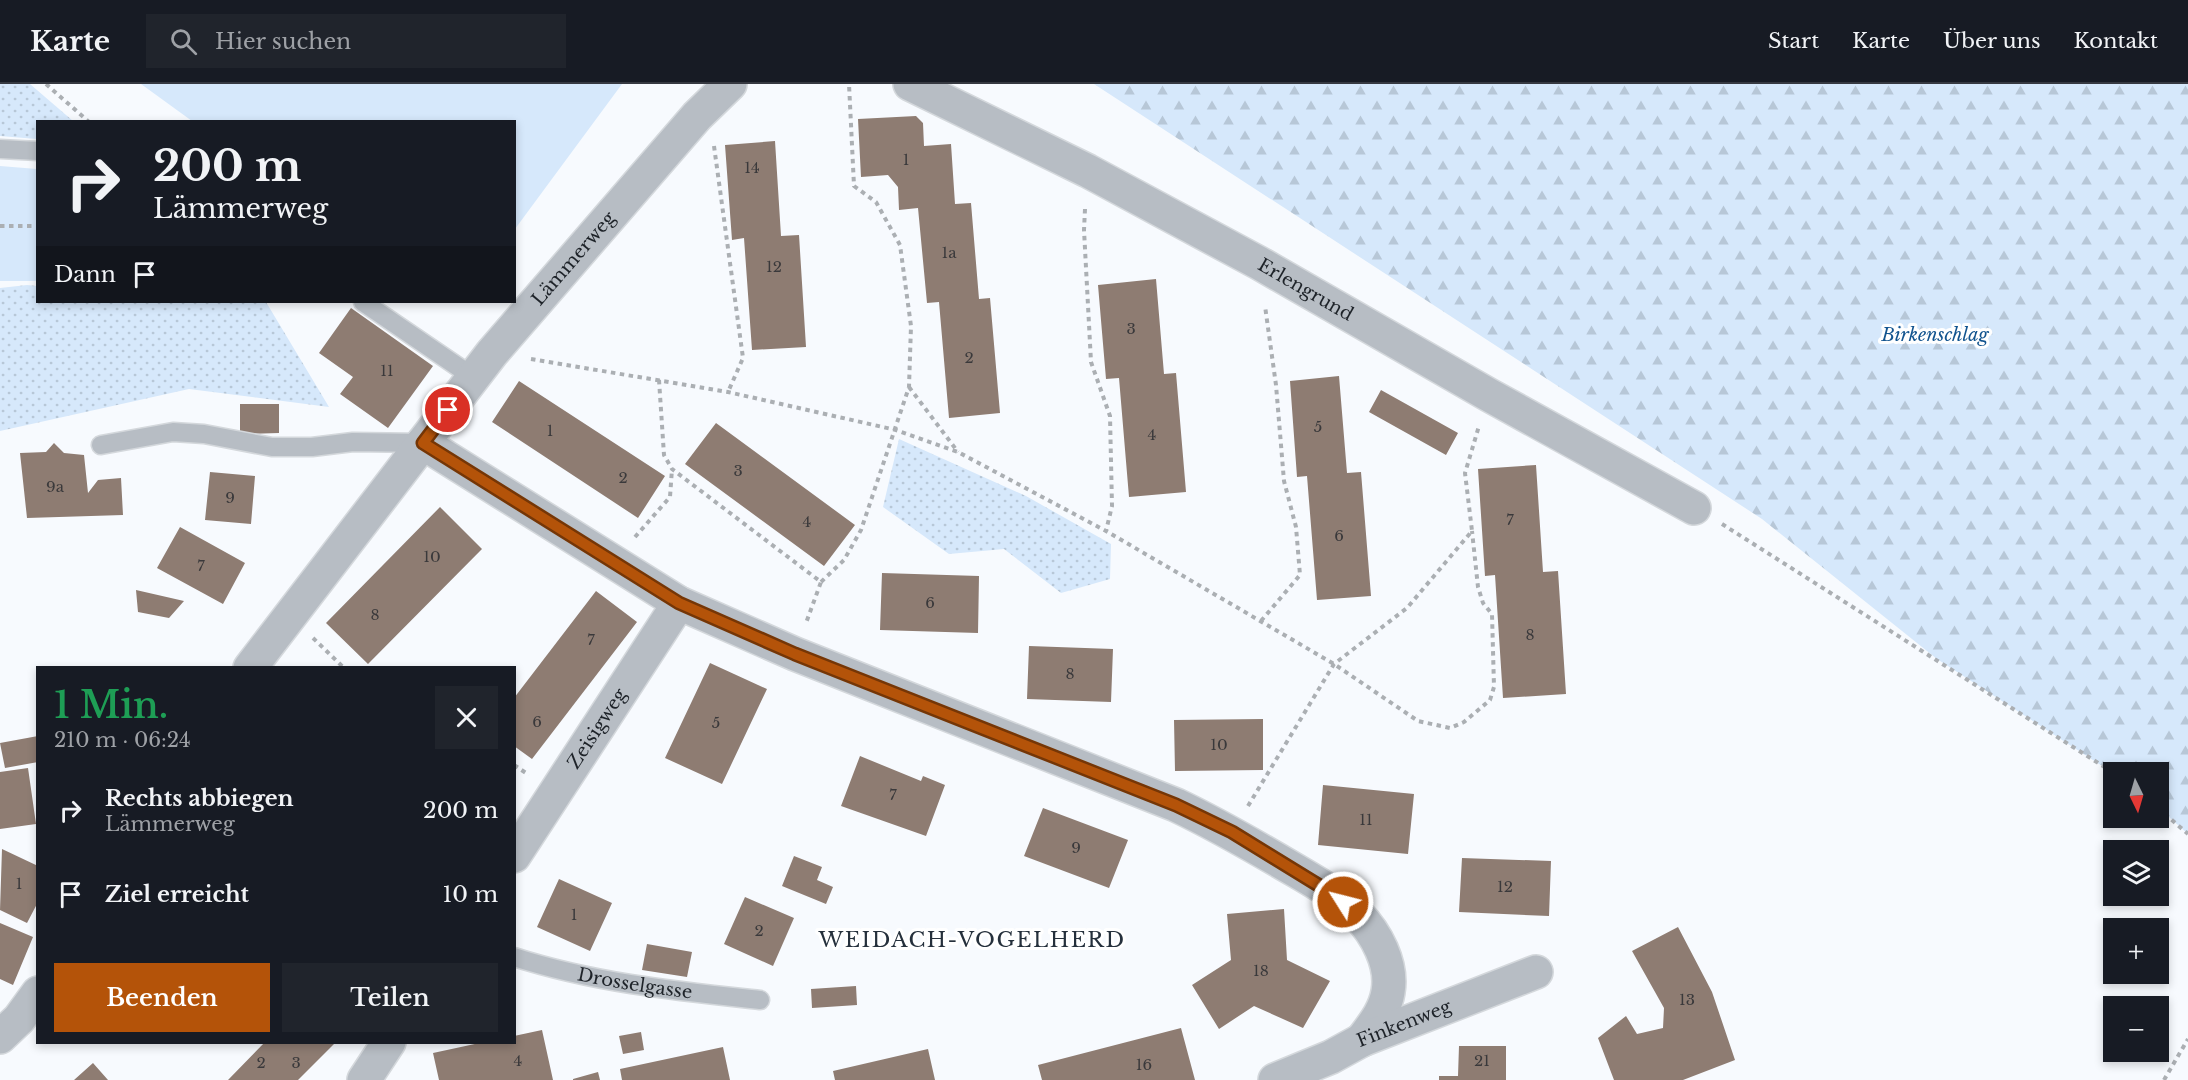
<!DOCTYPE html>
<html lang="de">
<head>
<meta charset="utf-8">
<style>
  body { margin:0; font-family:"Libre Baskerville",serif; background:#20242c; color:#f1f3f6; height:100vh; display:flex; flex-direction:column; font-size:22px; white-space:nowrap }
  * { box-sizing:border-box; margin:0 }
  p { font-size:20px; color:#9ea1a6 }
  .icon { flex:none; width:33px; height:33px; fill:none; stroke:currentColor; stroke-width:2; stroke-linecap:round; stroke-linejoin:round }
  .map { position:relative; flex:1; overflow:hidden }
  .sheet { position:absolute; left:36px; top:582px; width:480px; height:378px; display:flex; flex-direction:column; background:#171b24; border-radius:0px; box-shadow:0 3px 9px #0003 }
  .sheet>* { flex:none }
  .banner { position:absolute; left:36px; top:36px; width:480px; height:183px; border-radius:0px; box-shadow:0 3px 9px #0003; background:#171b24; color:#f1f3f6; overflow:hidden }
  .needle { width:39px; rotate:175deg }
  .buttons { position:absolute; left:2103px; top:678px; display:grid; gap:12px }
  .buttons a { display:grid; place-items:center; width:66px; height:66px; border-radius:0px; background:#171b24; box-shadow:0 3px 9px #0003; font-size:30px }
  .pin { position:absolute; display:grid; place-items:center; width:51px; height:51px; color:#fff; margin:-26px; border:3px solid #fff; border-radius:50%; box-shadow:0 2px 6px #0007 }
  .me { position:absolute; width:66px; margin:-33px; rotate:306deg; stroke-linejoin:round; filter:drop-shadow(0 0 4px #0008) }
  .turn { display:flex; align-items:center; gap:21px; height:126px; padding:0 18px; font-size:27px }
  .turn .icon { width:78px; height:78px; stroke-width:2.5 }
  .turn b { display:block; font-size:42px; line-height:51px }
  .then { display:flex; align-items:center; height:57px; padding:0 18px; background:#0003; gap:12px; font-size:22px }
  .round { display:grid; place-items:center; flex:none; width:63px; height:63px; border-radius:0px; background:#20242c }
  .headline { display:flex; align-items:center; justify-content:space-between; height:102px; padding:0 18px }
  h1 { font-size:36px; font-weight:600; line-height:45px; color:#1e9e55 }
  .cta { display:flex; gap:12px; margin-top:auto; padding:12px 18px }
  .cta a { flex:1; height:69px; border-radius:0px; background:#b45309; color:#fff; font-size:24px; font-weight:600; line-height:69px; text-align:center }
  .cta a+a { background:#20242c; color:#f1f3f6 }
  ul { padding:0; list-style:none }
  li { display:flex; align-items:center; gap:18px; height:84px; padding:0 18px }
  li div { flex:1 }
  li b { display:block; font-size:22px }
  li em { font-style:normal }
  header { display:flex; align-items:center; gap:36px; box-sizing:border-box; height:84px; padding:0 30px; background:#171b24; border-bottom:2px solid #363941 }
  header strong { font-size:28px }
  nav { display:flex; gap:33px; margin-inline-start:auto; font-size:21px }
  .search { width:420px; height:54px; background:#20242c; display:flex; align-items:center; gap:15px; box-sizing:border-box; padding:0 21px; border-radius:0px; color:#9ea1a6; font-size:22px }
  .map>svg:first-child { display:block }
  .grass { fill:url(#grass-dots) }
  .forest { fill:url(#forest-firs) }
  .garden { fill:#d6e8fb }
  .building { fill:#8e7c72 }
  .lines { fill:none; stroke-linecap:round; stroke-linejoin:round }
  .lane-casing { stroke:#d4d8dc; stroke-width:21 }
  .street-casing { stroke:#d4d8dc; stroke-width:36 }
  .path { stroke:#abafb3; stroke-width:4; stroke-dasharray:4.5 4.5; stroke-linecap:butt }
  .lane { stroke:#b7bdc4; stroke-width:18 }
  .street { stroke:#b7bdc4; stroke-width:33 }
  .route-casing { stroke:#753606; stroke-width:15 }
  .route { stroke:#b45309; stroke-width:10 }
  .labels { text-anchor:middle; stroke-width:6; stroke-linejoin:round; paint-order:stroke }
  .number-label { font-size:15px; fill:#3a393b }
  .street-label { font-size:18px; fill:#1e2329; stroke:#fff }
  .park-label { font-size:18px; font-style:italic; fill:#12548f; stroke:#fff }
  .quarter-label { font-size:21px; letter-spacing:1.5px; fill:#25303c; stroke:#fff }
</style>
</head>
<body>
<header>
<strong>Karte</strong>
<div class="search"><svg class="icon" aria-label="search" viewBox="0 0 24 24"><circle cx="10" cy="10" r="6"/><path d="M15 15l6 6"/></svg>Hier suchen</div>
<nav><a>Start</a><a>Karte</a><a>Über uns</a><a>Kontakt</a></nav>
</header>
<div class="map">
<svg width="2188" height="996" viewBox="0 0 2188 996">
  <defs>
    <pattern id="grass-dots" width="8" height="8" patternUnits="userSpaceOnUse" patternTransform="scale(1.5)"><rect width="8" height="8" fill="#d6e8fb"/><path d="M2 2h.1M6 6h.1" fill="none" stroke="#b7c7d7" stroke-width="1.8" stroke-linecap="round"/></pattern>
    <pattern id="forest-firs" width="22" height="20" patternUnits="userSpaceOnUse" patternTransform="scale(1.5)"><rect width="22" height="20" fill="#d6e8fb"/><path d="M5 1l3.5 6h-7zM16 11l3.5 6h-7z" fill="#b7c7d7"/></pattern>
  </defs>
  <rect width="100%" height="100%" fill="#f7fafe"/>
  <!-- grass -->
  <path class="grass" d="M 0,0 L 30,0 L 73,37 L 38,38 L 37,55 L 0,52 Z
    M 27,201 L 37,202 L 38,218 L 266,218 L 329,323 L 189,305 L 0,347 L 0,204 Z
    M 899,355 L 1026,412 L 1111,460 L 1110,495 L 1061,509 L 1004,465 L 949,470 L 883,423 Z"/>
  <!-- forest -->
  <path class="forest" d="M 1094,0 L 2188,0 L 2188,750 L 2159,724 L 2158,688 L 2113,689 L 1937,575 L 1762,435 Z"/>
  <!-- garden -->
  <path class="garden" d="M 141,0 L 622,0 L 515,145 L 514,38 L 192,37 Z
    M 0,82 L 37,85 L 37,197 L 0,197 Z"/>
  <!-- building -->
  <path class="building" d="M 916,32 L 923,39 L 924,62 L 951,60 L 955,120 L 971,119 L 979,215 L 990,214 L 1000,329 L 949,334 L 939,218 L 927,219 L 918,124 L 899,126 L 898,103 L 888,91 L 861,93 L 858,35 Z
    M 775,57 L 781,152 L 799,151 L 806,263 L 752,266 L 744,154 L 732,156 L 725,61 Z
    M 1156,195 L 1164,290 L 1176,289 L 1186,408 L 1129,413 L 1119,294 L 1106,295 L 1098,201 Z
    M 351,224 L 433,282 L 388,344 L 340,310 L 353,293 L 319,269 Z
    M 1339,292 L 1347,389 L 1361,388 L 1371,512 L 1317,516 L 1307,392 L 1297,393 L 1290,297 Z
    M 519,297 L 665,392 L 638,434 L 492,338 Z
    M 1381,306 L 1458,349 L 1446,371 L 1369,328 Z
    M 240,320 L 279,320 L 279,349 L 240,350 Z
    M 716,339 L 855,441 L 824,482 L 685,380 Z
    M 54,359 L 64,369 L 84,371 L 88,409 L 98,396 L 121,394 L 123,431 L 27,434 L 20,369 L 46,368 Z
    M 1536,381 L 1543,488 L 1558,487 L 1566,610 L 1503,614 L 1495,491 L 1485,492 L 1478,385 Z
    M 210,388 L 255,392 L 251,440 L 205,436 Z
    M 440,423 L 482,465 L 368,580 L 326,539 Z
    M 180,443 L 245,479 L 223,520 L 157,484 Z
    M 882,489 L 979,492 L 978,549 L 880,546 Z
    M 136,506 L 184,517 L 169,534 L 138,528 Z
    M 596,507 L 637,538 L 532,675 L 514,662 L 514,614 Z
    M 1029,562 L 1113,565 L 1111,618 L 1027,615 Z
    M 710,579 L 767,605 L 722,700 L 665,674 Z
    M 1263,635 L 1263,686 L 1175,687 L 1174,636 Z
    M 38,652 L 38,678 L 5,684 L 0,659 Z
    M 860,672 L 921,697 L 923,692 L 945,701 L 926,752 L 841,722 Z
    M 28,684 L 36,740 L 0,745 L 0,688 Z
    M 1323,701 L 1414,710 L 1408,770 L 1318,761 Z
    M 1043,724 L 1128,756 L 1109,804 L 1024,772 Z
    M 2,765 L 38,782 L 38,818 L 27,839 L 0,826 Z
    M 794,772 L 822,783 L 817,796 L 833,803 L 826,820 L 782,802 Z
    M 1462,774 L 1551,777 L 1549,832 L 1459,828 Z
    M 559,795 L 612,819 L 590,867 L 537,843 Z
    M 745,813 L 794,834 L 773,882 L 724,860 Z
    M 1284,825 L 1287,876 L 1330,897 L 1303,944 L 1254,922 L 1219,945 L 1192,901 L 1231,876 L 1227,830 Z
    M 0,839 L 33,853 L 13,901 L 0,895 Z
    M 1678,843 L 1712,908 L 1735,976 L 1683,996 L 1614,996 L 1598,954 L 1626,932 L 1637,950 L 1663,944 L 1664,924 L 1632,867 Z
    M 647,860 L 692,868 L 687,893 L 642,886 Z
    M 856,902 L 857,921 L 812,924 L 811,905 Z
    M 1181,944 L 1195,996 L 1042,996 L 1038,981 Z
    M 542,946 L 553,996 L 439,996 L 433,969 L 484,958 L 514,958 L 514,952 Z
    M 641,948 L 644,966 L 623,970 L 619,952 Z
    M 265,958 L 336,958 L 298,996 L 228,996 Z
    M 1459,962 L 1506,962 L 1506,996 L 1439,996 L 1439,992 L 1458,992 Z
    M 723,963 L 730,996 L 622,996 L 620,985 Z
    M 928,965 L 935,996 L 835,996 L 833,987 Z
    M 93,979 L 108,996 L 74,996 Z
    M 598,988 L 600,996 L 573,996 L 573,995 Z"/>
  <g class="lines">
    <defs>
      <g id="lane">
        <path d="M 0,65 L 38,67"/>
        <path d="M 363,218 L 473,293"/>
        <path d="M 101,361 L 173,348 L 204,350 L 272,363 L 312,363 L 353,358 L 423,359"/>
        <path id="s1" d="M 514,873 C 595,899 676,907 760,916"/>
      </g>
      <g id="street">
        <path id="s2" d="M 910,0 L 1088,87 L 1259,179 L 1489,311 L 1694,424"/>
        <path d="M 423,359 L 679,519 L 795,570 L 1176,721 C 1216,740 1254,762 1293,785 C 1315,798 1339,811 1357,830 C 1376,849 1393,880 1388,908 C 1385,927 1373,941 1362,956"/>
        <path id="s3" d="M 250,584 L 492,269 L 697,32 L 730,0"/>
        <path id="s4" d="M 514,772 L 679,519"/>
        <path d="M 0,953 L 19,935 L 38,909"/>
        <path d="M 364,996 L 389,958"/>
        <path id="s5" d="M 1275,996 L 1331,973 L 1362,956 L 1536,888"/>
      </g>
    </defs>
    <!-- lane casing -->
    <use href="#lane" class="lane-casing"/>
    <!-- street casing -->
    <use href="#street" class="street-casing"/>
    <!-- path -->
    <path class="path" d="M 46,0 L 89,38
      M 714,62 L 743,274 L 728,308
      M 1085,125 L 1084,146 L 1091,278 L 1110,332 L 1112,422 L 1106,447
      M 0,142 L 38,142
      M 531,275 L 728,308 L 896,346 L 958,368 L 1106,447 L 1334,580 L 1418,637 L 1450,644 L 1464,638 L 1490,616 L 1494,603 L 1492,530 L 1483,519 L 1478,503 L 1472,447
      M 659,296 L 664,371 L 672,385 L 821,498 L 806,539
      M 909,303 L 958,368
      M 1722,440 L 2114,689
      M 635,453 L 670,413 L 672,385
      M 821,498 L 844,476 L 861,446 L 909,303 L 911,242 L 900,161 L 876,118 L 854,102 L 849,0
      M 1261,537 L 1300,491 L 1296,443 L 1284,397 L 1276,301 L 1265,222
      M 313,554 L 344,584
      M 514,681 L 529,691
      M 1248,722 L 1334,580 L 1407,524 L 1472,447 L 1465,389 L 1479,342
      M 2158,724 L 2188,750
      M 2164,996 L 2188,955"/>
    <!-- lane -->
    <use href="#lane" class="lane"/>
    <!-- street -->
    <use href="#street" class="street"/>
  </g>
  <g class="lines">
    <defs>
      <path id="route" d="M 448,326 L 423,359 L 679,519 L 795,570 L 1176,721 L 1232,748 L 1328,807 L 1343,818"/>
    </defs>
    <!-- route casing -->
    <use href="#route" class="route-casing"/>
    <!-- route -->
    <use href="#route" class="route"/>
  </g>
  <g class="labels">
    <!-- number labels -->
    <g class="number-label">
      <text x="906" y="81">1</text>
      <text x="752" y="89">14</text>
      <text x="949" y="174">1a</text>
      <text x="774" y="188">12</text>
      <text x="1131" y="250">3</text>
      <text x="969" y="279">2</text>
      <text x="387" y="292">11</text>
      <text x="1318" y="348">5</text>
      <text x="550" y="352">1</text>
      <text x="1152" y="356">4</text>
      <text x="738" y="392">3</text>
      <text x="623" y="399">2</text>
      <text x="55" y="408">9a</text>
      <text x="230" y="419">9</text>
      <text x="1510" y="441">7</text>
      <text x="807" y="443">4</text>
      <text x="1339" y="457">6</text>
      <text x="432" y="478">10</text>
      <text x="201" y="487">7</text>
      <text x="930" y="524">6</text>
      <text x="375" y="536">8</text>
      <text x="1530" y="556">8</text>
      <text x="591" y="561">7</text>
      <text x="1070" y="595">8</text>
      <text x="537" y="643">6</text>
      <text x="716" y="644">5</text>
      <text x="1219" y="666">10</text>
      <text x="893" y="716">7</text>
      <text x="1366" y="741">11</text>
      <text x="1076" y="769">9</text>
      <text x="19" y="805">1</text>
      <text x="1505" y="808">12</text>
      <text x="574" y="836">1</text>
      <text x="759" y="852">2</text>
      <text x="1261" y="892">18</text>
      <text x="1687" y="921">13</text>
      <text x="518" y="982">4</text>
      <text x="1482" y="982">21</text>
      <text x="261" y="984">2</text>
      <text x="296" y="984">3</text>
      <text x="1144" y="986">16</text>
    </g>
    <!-- street labels -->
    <g class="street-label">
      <text dy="6" stroke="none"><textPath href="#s3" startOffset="522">Lämmerweg</textPath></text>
      <text dy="6" stroke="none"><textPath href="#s2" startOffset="446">Erlengrund</textPath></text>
      <text dy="6" stroke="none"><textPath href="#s4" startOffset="152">Zeisigweg</textPath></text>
      <text dy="6" stroke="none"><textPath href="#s1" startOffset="124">Drosselgasse</textPath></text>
      <text dy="6" stroke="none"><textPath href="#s5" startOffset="141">Finkenweg</textPath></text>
    </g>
    <!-- park labels -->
    <g class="park-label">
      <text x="1935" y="257">Birkenschlag</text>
    </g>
    <!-- quarter labels -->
    <g class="quarter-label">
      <text x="972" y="863">WEIDACH-VOGELHERD</text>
    </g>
  </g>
</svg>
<div class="buttons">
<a><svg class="needle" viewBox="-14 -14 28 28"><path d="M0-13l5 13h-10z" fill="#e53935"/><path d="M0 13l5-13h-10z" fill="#9ea1a6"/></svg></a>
<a><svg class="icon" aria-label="layers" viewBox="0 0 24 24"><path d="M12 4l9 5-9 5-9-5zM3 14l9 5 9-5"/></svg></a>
<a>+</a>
<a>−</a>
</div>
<div class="pin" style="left:448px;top:326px;background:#d93025"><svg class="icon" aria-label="arrive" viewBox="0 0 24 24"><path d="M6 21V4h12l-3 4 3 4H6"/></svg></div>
<svg class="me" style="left:1343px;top:818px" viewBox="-20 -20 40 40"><circle r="17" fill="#b45309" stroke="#fff" stroke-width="3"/><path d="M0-11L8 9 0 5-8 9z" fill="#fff"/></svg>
<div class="banner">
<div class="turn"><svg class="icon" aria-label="right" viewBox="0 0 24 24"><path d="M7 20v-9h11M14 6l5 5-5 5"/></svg><div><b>200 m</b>Lämmerweg</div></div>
<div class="then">Dann<svg class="icon" aria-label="arrive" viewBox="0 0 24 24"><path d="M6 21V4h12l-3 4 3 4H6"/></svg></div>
</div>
<section class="sheet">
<div class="headline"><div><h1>1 Min.</h1><p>210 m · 06:24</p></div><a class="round"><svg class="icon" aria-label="close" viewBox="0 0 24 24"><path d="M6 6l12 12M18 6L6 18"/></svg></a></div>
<ul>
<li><svg class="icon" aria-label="right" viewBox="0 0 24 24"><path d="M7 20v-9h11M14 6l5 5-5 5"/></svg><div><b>Rechts abbiegen</b><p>Lämmerweg</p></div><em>200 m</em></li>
<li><svg class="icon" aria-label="arrive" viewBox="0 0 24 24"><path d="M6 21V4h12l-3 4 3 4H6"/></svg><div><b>Ziel erreicht</b></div><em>10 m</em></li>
</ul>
<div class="cta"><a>Beenden</a><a>Teilen</a></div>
</section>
</div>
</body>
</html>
